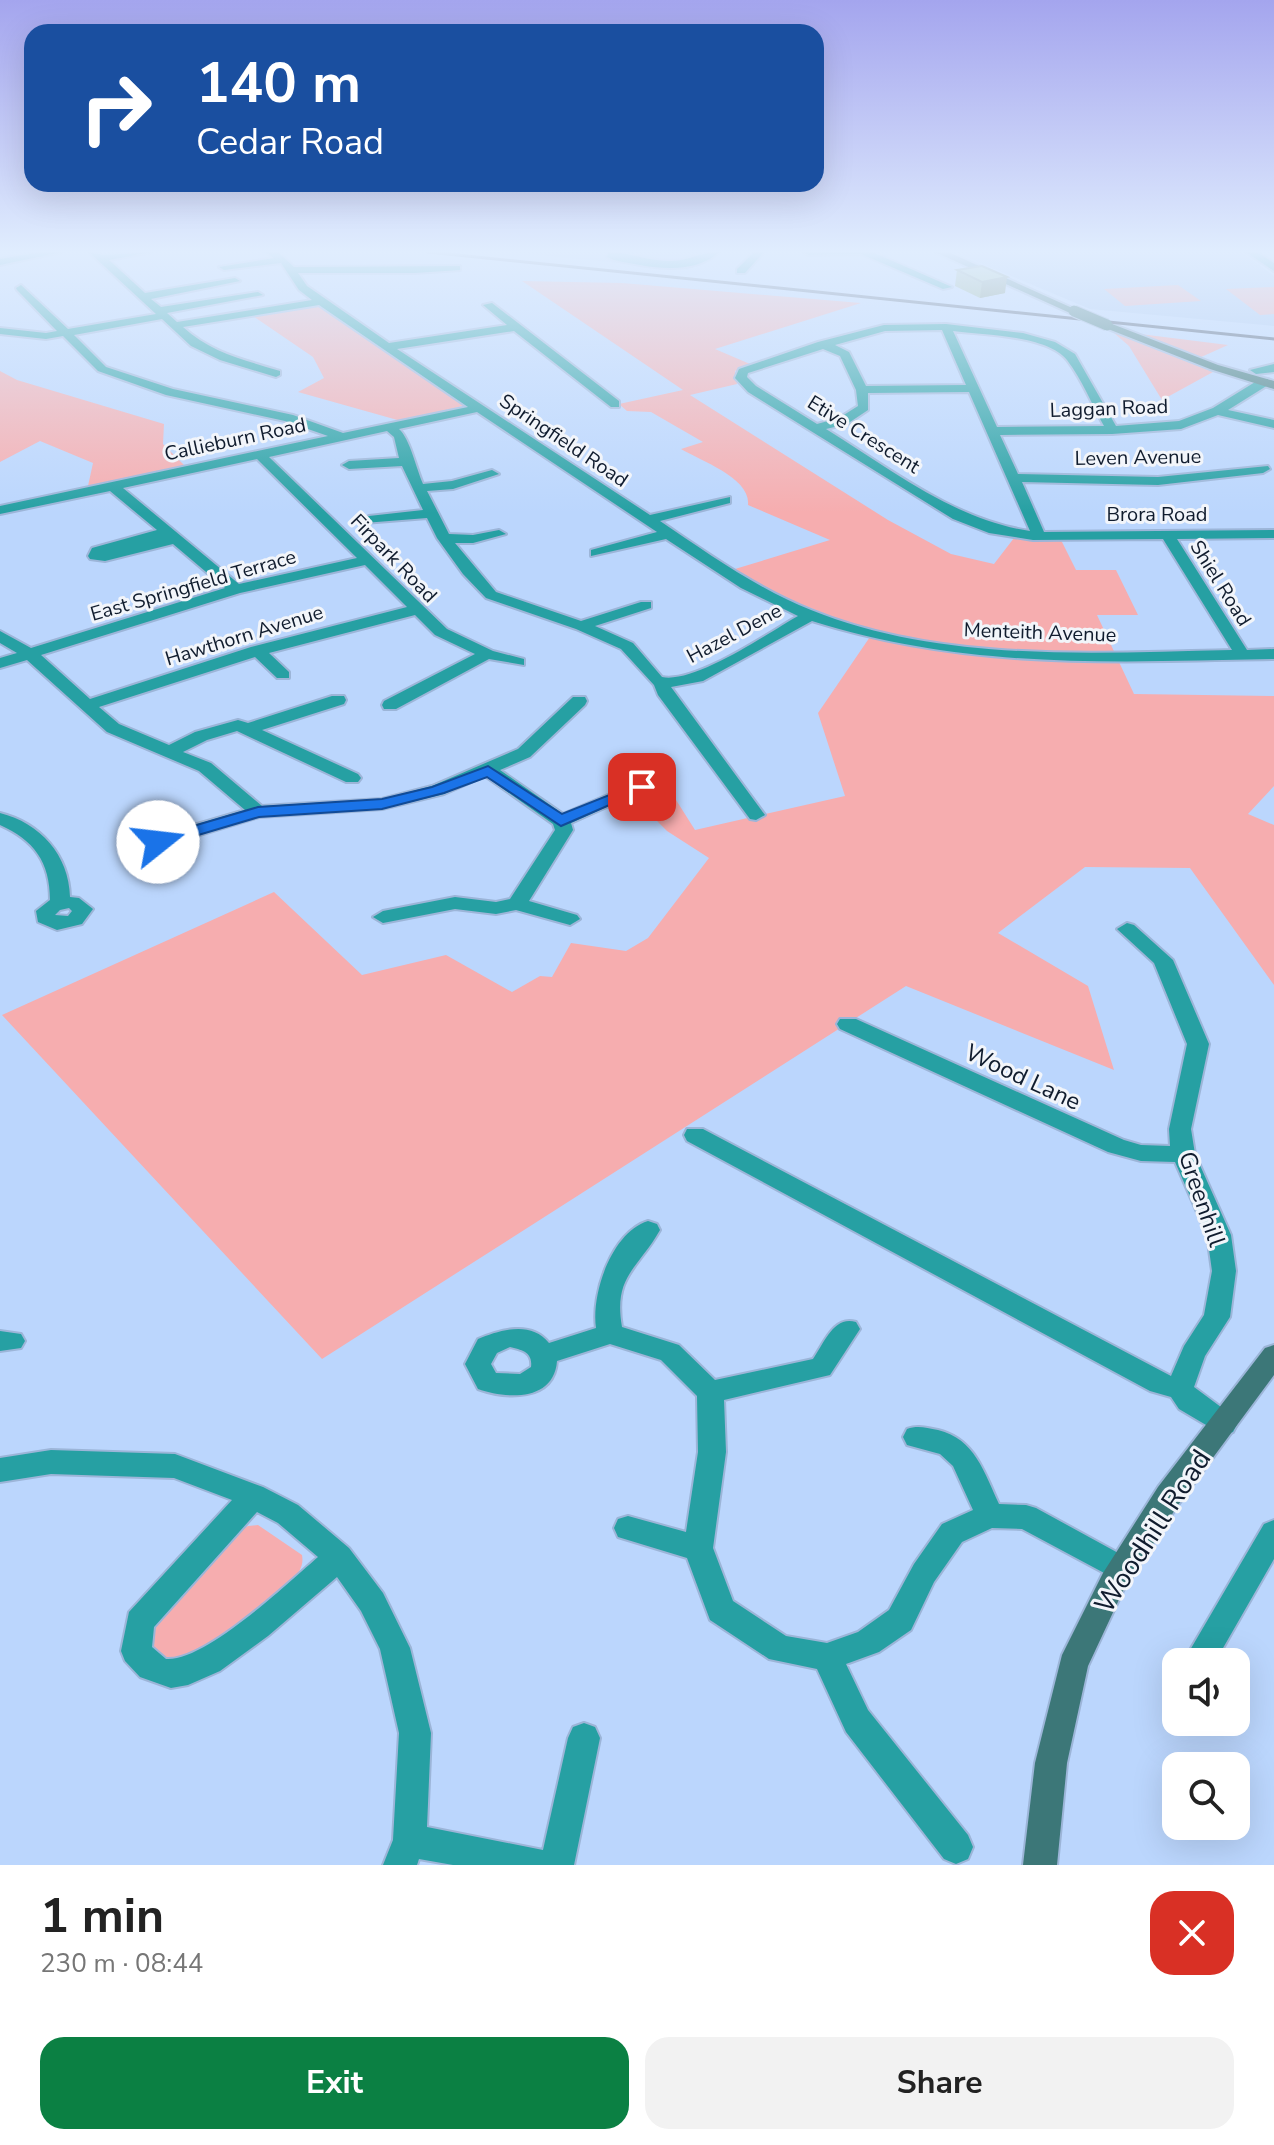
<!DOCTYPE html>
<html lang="en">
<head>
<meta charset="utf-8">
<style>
  body { margin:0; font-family:"Nunito Sans",sans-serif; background:#f2f2f2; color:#222; height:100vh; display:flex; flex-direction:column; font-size:30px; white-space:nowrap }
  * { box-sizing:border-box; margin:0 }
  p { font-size:26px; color:#767676 }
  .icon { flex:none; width:44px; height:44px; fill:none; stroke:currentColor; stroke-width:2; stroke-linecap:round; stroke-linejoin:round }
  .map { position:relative; height:1865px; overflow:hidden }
  .sheet { display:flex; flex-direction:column; background:#fff; flex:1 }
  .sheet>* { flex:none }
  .guide { position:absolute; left:24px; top:24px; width:800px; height:168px; border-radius:24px; box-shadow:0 8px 32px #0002; background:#1a4fa0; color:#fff; overflow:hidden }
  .tools { position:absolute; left:1162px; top:1648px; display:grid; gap:16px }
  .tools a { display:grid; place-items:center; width:88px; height:88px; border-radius:16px; background:#fff; box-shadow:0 8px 32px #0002; font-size:40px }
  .pin { position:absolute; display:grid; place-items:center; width:68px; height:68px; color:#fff; margin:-34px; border-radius:16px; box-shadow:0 4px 12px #0006 }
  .me { position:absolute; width:88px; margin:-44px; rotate:74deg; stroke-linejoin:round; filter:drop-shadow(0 0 6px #0008) }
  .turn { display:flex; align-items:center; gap:28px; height:168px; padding:0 40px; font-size:36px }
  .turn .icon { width:104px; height:104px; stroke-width:2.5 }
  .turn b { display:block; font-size:56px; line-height:68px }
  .round { display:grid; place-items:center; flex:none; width:84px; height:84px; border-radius:24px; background:#f2f2f2 }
  .summary { display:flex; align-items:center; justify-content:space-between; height:136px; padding:0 40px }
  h1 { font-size:48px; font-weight:700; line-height:60px }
  .action { display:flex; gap:16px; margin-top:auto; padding:16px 40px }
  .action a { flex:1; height:92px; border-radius:24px; background:#0b8043; color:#fff; font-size:32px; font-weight:700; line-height:92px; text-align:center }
  .action a+a { background:#f2f2f2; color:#222 }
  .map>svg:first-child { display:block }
  .built { fill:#aac8f2 }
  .green { fill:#f6adaf }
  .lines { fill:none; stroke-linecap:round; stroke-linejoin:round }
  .street-casing { stroke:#9cb5d8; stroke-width:4 }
  .secondary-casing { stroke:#9cb5d8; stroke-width:4 }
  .street { fill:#26a0a3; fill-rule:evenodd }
  .secondary { fill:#3c7778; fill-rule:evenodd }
  .rail { stroke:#44556d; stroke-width:3 }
  .secondary-bridge-casing { stroke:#9cb5d8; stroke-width:13; stroke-linecap:butt }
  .secondary-bridge { stroke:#3c7778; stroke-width:11 }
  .wall { fill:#8aa97f }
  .shaded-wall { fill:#708968 }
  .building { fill:#a0c494; stroke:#708968; stroke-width:2 }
  .route { fill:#1a73e8; stroke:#114b97; stroke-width:2 }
  .labels { text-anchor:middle; stroke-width:6; stroke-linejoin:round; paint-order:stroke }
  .far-street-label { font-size:20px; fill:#101c2e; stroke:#f2f5fa }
  .street-label { font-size:24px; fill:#101c2e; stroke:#f2f5fa }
  .near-street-label { font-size:28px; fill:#101c2e; stroke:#f2f5fa }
</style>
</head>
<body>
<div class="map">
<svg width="1274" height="1865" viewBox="0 0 1274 1865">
  <rect width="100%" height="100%" fill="#bbd6fd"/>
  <!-- built -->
  <path class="built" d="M 510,252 L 705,252 L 688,270 Z
    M 954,252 L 1241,252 L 1274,276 L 1274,326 L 1090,309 Z"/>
  <!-- green -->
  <path class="green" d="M 522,281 L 622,283 L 861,303 L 715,349 L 750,364 L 735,371 L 737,384 L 690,395 L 888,520 L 951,554 L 994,564 L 1014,538 L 1061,540 L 1076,570 L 1116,570 L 1138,615 L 1097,615 L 1134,694 L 1274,696 L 1274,786 L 1248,814 L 1274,825 L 1274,985 L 1190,868 L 1085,867 L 998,933 L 1088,986 L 1114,1070 L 906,986 L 322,1359 L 2,1015 L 274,892 L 362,975 L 446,955 L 512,992 L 540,976 L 552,977 L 571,943 L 626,951 L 648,938 L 709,858 L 667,831 L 641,805 L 671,792 L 695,830 L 845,796 L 818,713 L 874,631 C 824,614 779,598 735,569 L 830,540 L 748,505 C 751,478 701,461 681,449 L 703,442 L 651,412 L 627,411 L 619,404 L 683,390 Z
    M 1178,285 L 1201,301 L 1125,306 L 1104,289 Z
    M 1274,287 L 1274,314 L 1260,315 L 1226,289 Z
    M 310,307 L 319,307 L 467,405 L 401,421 L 298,392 L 324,378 L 313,357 L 253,316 Z
    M 1114,333 L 1213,372 L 1162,400 L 1129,346 Z
    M 1140,334 L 1228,345 L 1199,358 Z
    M 0,371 L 17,380 L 164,424 L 163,444 L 185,466 L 88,486 L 93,463 L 40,441 L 0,462 Z
    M 258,1525 L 302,1555 C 304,1566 299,1572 292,1581 C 269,1599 187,1679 159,1654 C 153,1649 151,1639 154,1631 C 162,1609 218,1553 237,1532 L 248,1526 Z"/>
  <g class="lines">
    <defs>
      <path id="street" d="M 41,252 L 62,252 L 0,265 L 0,259 Z
        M 89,252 L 103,255 L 152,252 L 109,260 L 145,293 L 235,278 L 240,281 L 151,299 L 161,307 L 258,292 L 263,295 L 167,313 L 177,322 L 312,300 L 299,290 L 281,263 L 224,270 L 219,267 L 274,258 L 266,252 L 278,252 L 294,267 L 460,266 L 460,270 L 415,273 L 298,273 L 307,286 L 389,343 L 507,325 L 483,305 L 492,303 L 619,401 L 619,407 L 611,407 L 514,331 L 397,349 L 650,515 L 730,497 L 730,503 L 660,521 C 709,554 756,588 811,610 C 942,663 1093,653 1232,650 L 1163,539 L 1033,540 L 989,533 L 953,519 L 748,392 L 735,378 L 739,369 L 818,342 L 884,325 L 946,324 L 1023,333 L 1055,342 L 1075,354 L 1116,426 L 1179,421 L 1213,408 L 1260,379 L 1268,379 L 1268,385 L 1228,410 L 1274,420 L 1274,428 L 1218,415 L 1181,429 L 1112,434 L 1000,435 L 1018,474 L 1158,477 L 1268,466 L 1270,469 L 1263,473 L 1158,485 L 1022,482 L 1044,532 L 1274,530 L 1274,538 L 1177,539 L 1247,650 L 1274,649 L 1274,659 C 1112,662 969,670 812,621 L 703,681 L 671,687 L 765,815 L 756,820 L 750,819 L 658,695 L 654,685 L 621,649 L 576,629 L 486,598 L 463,574 L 437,538 L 427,518 L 364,523 L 362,520 L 369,516 L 423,510 L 402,466 L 349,469 L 342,465 L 349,461 L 399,458 L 394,437 L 387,431 L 269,457 L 447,629 L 493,651 L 524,659 L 524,665 L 489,659 L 396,709 L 384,709 L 382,705 L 384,701 L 475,654 L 435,635 L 415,615 L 269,653 L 289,672 L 289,678 L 277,678 L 255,657 L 99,707 L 119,724 L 169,745 L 195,732 L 238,720 L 248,723 L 332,696 L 344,696 L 346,700 L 344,704 L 262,730 L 358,774 L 361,778 L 358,782 L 346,782 L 237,731 L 207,740 L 183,752 L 211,763 L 262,806 L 382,799 L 432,786 L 518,749 L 573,697 L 585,697 L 587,701 L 585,705 L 530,757 L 500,770 L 563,814 L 636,783 L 642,782 L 651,787 L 571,823 L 573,830 L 529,901 L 577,915 L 580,919 L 570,925 L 516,910 L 496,914 L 455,909 L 383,923 L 373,917 L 383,911 L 455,897 L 496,902 L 510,899 L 555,830 L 553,824 L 485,776 L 444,794 L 382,809 L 259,817 L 140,853 L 126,853 L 124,849 L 126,845 L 245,810 L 199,771 L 107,732 L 27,660 L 0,668 L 0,658 L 17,653 L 0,643 L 0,631 L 31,648 L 225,588 L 173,544 L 105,561 L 90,559 L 88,556 L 92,548 L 157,530 L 110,491 L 0,514 L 0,506 L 328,436 L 285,421 L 166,395 L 98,371 L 63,336 L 46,339 L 0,334 L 0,328 L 46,333 L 57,331 L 17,290 L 16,288 L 21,285 L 68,329 L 156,314 ZM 319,305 L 468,407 L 343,433 L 293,415 L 173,389 L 106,367 L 74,335 L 162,319 L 191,346 L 220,360 L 276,377 L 280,375 L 280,371 C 245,360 211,353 183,327 ZM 942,330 L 966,385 L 866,386 L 849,352 L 835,345 L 885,331 ZM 953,331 C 983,335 1047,335 1067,360 C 1082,379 1092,405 1104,426 L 997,427 ZM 823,349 L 840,356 L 856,390 L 858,406 L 839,418 L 817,424 L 756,386 L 747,377 L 748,373 ZM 969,392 L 1030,531 C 954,520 891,469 826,429 L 847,424 L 868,410 L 868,393 ZM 477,412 L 657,532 L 591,550 L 591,556 L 666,539 L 741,588 L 798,616 C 768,633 695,684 662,677 L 633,643 L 595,626 L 651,608 L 651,602 L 641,602 L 581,621 L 496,592 L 455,543 L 473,543 L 506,534 L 499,530 L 473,535 L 449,534 L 427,491 L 453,489 L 499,474 L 492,470 L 452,481 L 423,484 C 416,468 410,439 399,429 ZM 257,459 L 357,558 L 239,584 L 123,488 ZM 365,565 L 407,607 L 251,647 L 90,699 L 41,655 L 240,593 Z
        M 608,252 C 623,251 648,261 669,261 C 687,262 702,251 719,252 C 692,277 647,267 614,260 L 607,257 Z
        M 754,252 L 764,252 L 745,273 L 737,273 L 737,269 Z
        M 803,252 L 872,252 L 952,287 L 943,289 L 861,254 L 808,255 Z
        M 1246,252 L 1257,252 L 1274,263 L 1274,271 Z
        M 1274,364 L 1274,372 L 1256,374 L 1250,370 Z
        M 0,813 C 40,823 69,855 70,897 L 79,898 L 93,909 L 82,924 L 57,930 L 38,922 L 36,911 L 50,900 C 50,862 34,840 0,825 ZM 69,908 L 72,911 L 68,916 L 55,915 L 60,910 Z
        M 1127,923 L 1134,925 L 1173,960 L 1209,1044 L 1191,1129 L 1195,1154 L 1231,1235 L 1236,1271 L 1230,1317 L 1205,1356 L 1194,1387 L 1233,1416 L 1237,1424 L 1233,1432 L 1223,1435 L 1179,1409 L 1171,1397 L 1150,1391 L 687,1141 L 684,1135 L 687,1129 L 703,1129 L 1171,1376 L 1184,1346 L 1204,1315 L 1212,1271 L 1207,1235 L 1175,1162 L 1141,1161 L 1108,1152 L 840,1029 L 837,1024 L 840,1019 L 856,1019 L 1124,1140 L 1141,1145 L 1170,1146 L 1169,1129 L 1187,1044 L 1154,963 L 1117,929 Z
        M 648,1221 L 657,1224 L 660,1230 C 638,1269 613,1276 622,1327 L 679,1345 L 715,1380 L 813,1359 C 824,1343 834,1315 856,1322 L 860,1329 L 830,1375 L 724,1400 L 726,1452 L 713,1548 L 733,1601 L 786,1636 L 827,1643 L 858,1632 L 889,1610 L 914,1564 L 942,1524 L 973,1510 L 953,1466 L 940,1454 L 907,1445 L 903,1437 L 907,1429 C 918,1425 926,1428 938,1430 C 975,1439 984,1472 999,1504 L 1026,1505 L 1036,1508 L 1131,1560 L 1136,1569 L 1131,1578 L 1121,1582 L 1022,1529 L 992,1528 L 962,1542 L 934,1582 L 911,1630 L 879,1652 L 846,1664 L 868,1710 L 968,1835 L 973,1847 L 968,1859 L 956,1864 L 944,1859 L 846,1732 L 817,1669 L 769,1659 L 710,1620 L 687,1558 L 618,1537 L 614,1528 L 618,1519 L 628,1516 L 686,1532 L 698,1452 L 697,1396 L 661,1360 L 610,1344 L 557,1361 C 554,1402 506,1399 478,1389 L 465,1364 L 478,1339 C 500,1330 531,1320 549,1343 L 596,1328 C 591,1293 612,1232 648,1221 ZM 510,1347 C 522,1350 533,1352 531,1367 L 520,1374 L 496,1373 L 491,1364 L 497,1353 Z
        M 0,1331 L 21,1334 L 25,1341 L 21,1348 L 0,1351 Z
        M 51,1450 L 175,1454 L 263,1487 L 298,1505 L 349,1548 L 383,1593 L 410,1648 L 431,1733 L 427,1827 L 543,1850 L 568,1738 L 573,1727 L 584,1723 L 595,1727 L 600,1738 L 574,1865 L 453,1865 L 419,1859 L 417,1865 L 383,1865 L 393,1840 L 399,1733 L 380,1649 L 361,1611 L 337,1577 L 268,1636 L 220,1671 L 188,1685 L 171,1688 L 140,1677 L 125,1661 L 121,1651 L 129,1612 L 232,1500 L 174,1478 L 51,1474 L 0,1482 L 0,1458 ZM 257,1512 L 278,1523 L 318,1557 C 288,1583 205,1662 166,1659 L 152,1647 L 154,1627 Z
        M 1274,1520 L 1274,1559 L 1215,1662 L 1183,1662 L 1264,1524 Z"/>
      <path id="secondary" d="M 935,252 L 948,252 L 1079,311 L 1070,313 Z
        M 1107,322 L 1218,365 L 1274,381 L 1274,389 L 1210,369 L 1103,327 L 1101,325 Z
        M 1274,1345 L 1274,1375 L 1178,1505 L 1123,1591 L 1088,1666 L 1067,1763 L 1057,1865 L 1023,1865 L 1035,1763 L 1062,1655 L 1103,1573 L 1158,1487 L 1265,1348 Z"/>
    </defs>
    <!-- street casing -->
    <use href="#street" class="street-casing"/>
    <!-- secondary casing -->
    <use href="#secondary" class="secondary-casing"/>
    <!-- street -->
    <use href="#street" class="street"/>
    <!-- secondary -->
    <use href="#secondary" class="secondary"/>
    <!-- rail -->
    <path class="rail" d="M 428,252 L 1274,339"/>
    <defs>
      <path id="secondary-bridge" d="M 1074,311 L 1107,325"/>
    </defs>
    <!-- secondary-bridge casing -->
    <use href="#secondary-bridge" class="secondary-bridge-casing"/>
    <!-- secondary-bridge -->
    <use href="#secondary-bridge" class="secondary-bridge"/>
  </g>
  <!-- wall -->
  <path class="wall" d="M 957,270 L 1005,293 L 980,298 L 955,286 Z"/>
  <!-- shaded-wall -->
  <path class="shaded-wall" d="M 1007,277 L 1005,293 L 980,298 L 982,282 Z"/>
  <!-- building -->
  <path class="building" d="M 982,266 L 1007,277 L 982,282 L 957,270 Z"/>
  <!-- sky -->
  <linearGradient id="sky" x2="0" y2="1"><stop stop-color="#a4a5ee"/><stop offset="0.49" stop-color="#e0edfe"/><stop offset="1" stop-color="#e0edfe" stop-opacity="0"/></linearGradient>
  <rect width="1274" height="513" fill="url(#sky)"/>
  <!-- route -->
  <path class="route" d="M 488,766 L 562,814 L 637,784 L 648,784 L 651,787 L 561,826 L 487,777 L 444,793 L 382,809 L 259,817 L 158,847 L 150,842 L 152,838 L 258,807 L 382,799 L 432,787 Z"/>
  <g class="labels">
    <!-- far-street labels -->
    <g class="far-street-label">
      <text transform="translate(1109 408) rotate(-2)" y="7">Laggan Road</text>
      <text transform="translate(864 434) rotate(32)" y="7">Etive Crescent</text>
      <text transform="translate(235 439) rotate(-12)" y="7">Callieburn Road</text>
      <text transform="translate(564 440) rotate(34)" y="7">Springfield Road</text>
      <text transform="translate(1138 457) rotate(-1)" y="7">Leven Avenue</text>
      <text x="1157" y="521">Brora Road</text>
      <text transform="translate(394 558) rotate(46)" y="7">Firpark Road</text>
      <text transform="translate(1221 583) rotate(58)" y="7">Shiel Road</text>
      <text transform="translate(193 585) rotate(-16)" y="7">East Springfield Terrace</text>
      <text transform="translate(1040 632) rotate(2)" y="7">Menteith Avenue</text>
      <text transform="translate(734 633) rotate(-28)" y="7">Hazel Dene</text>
      <text transform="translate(244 635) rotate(-17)" y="7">Hawthorn Avenue</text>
    </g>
    <!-- street labels -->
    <g class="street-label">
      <text transform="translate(1023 1077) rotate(25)" y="8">Wood Lane</text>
      <text transform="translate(1202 1199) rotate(71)" y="8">Greenhill</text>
    </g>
    <!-- near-street labels -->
    <g class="near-street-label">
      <text transform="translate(1152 1531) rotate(-57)" y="10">Woodhill Road</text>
    </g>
  </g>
</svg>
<div class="tools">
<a><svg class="icon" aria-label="sound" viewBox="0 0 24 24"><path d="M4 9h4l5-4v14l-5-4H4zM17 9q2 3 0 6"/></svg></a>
<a><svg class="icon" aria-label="search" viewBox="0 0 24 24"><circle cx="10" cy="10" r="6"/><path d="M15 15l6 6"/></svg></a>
</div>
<div class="pin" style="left:642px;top:787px;background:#d93025"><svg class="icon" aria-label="arrive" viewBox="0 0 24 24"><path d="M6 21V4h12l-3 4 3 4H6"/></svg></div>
<svg class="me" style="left:158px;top:842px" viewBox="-20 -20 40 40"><circle r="19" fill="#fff"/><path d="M0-13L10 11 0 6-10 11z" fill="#1a73e8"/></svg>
<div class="guide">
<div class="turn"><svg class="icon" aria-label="right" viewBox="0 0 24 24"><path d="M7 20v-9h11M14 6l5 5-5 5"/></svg><div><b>140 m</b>Cedar Road</div></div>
</div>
</div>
<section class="sheet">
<div class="summary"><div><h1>1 min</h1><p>230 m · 08:44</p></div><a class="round" style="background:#d93025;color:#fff"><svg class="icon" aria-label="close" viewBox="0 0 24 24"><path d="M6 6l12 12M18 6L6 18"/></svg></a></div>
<div class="action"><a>Exit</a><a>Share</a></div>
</section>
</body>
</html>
